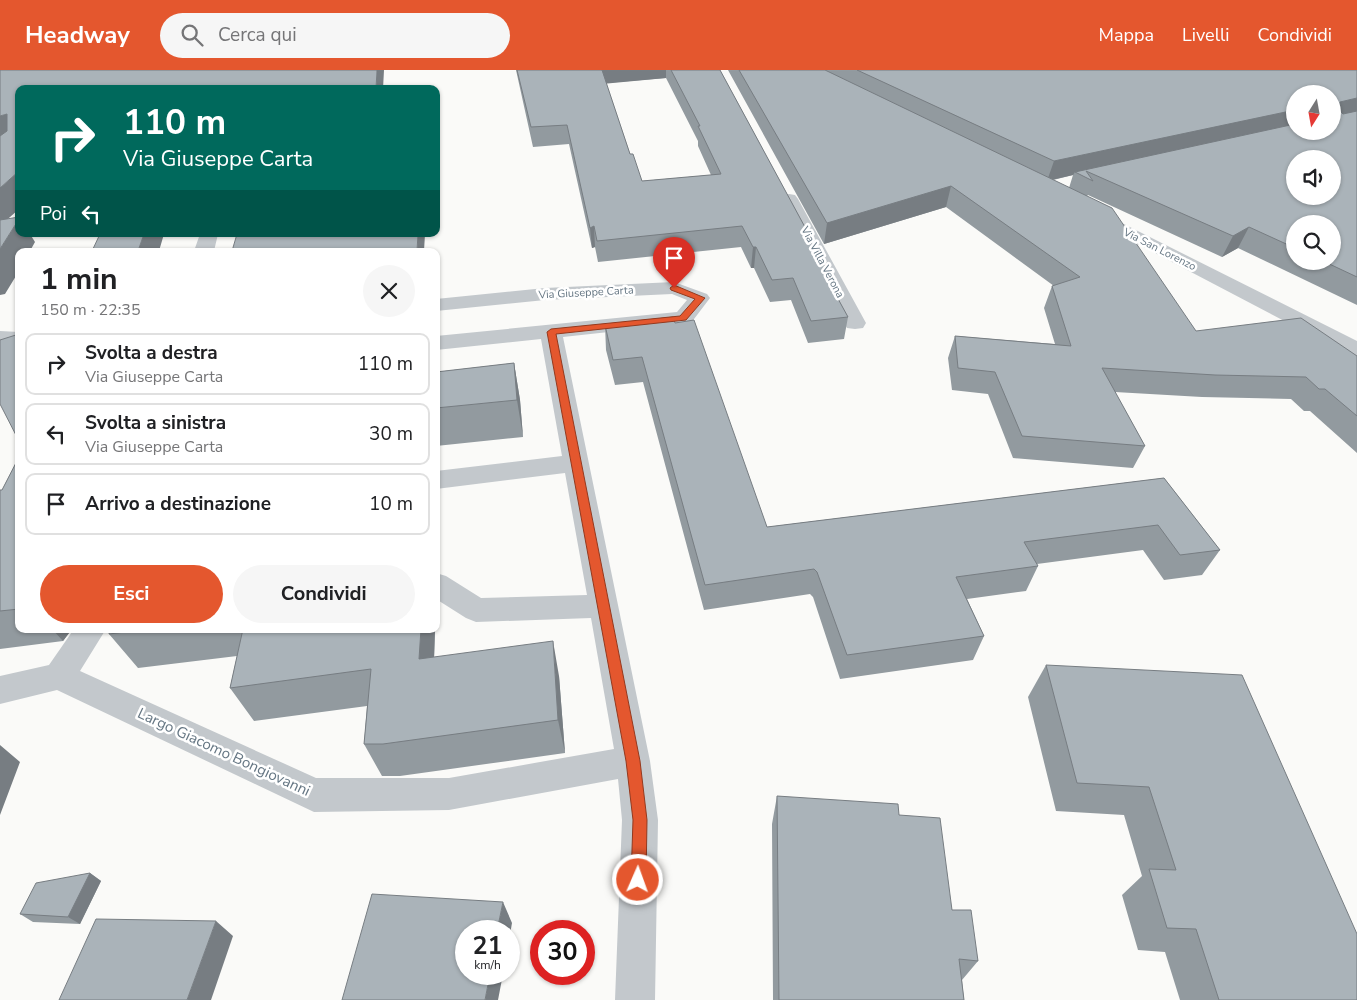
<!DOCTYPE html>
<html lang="it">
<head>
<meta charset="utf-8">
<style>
  body { margin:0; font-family:"Nunito Sans",sans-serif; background:#f6f6f6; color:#202124; height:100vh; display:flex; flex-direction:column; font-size:19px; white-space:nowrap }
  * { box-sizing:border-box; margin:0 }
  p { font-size:16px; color:#757577 }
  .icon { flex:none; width:28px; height:28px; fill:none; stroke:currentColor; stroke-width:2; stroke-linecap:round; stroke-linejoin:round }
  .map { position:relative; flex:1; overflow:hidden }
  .details { position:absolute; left:15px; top:178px; width:425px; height:385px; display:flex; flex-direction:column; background:#fff; border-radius:10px; box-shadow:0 1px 4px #0004 }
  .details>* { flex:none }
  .top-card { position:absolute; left:15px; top:15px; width:425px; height:152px; border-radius:10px; box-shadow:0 1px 4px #0004; background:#00695c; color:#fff; overflow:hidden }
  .needle { width:32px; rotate:191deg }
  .buttons { position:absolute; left:1286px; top:15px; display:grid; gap:10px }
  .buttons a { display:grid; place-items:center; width:55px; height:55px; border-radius:50%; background:#fff; box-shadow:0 1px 4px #0004; font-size:25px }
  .speed { position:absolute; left:455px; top:850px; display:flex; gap:10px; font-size:25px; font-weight:700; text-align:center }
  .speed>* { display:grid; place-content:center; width:65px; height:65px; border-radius:50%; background:#fff; box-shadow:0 1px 4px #0004; line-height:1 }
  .speed small { font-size:12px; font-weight:400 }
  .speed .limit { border:8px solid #d22; background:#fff; color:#111 }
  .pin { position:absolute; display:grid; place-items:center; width:42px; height:42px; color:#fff; margin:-51px -21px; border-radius:50% 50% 50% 0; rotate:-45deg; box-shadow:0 0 5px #0007 }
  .pin .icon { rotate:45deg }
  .me { position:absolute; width:55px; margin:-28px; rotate:2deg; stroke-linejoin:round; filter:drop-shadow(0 0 4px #0008) }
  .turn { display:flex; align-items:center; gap:18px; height:105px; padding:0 25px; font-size:22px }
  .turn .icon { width:65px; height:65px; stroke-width:2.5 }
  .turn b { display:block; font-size:35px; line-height:42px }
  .then { display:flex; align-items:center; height:48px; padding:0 25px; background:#0003; gap:10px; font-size:19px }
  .round { display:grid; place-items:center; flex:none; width:52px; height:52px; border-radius:26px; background:#f6f6f6 }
  .head { display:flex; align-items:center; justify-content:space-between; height:85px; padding:0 25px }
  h1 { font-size:30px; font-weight:700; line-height:38px }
  .button { display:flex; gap:10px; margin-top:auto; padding:10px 25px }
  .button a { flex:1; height:58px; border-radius:30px; background:#e4572e; color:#fff; font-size:20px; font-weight:700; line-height:58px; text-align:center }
  .button a+a { background:#f6f6f6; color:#202124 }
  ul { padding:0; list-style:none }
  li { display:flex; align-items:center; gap:15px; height:62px; margin:0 10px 8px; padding:0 15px; border:2px solid #e0e0e0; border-radius:10px }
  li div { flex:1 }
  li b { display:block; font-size:19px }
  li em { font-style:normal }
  header { display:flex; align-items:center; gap:30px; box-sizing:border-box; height:70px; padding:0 25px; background:#e4572e; color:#fff }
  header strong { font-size:24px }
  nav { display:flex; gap:28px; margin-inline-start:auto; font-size:18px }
  .search { width:350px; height:45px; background:#f6f6f6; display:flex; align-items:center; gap:12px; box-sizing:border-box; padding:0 18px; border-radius:28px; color:#757577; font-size:19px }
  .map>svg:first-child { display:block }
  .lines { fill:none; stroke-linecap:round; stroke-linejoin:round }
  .minor { fill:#c3c8cc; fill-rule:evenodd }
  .wall { fill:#929a9f; fill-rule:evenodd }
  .shaded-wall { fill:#777d82 }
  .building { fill:#aab3b9; stroke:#777d82; fill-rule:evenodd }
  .route { fill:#e4572e; stroke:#94391e }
  .labels { text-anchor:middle; stroke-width:5; stroke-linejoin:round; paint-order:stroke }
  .far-street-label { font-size:11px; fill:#657683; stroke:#fff }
  .near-street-label { font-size:15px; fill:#657683; stroke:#fff }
</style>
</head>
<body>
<header>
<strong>Headway</strong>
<div class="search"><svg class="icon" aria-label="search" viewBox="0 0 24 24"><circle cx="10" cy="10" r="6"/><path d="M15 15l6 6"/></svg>Cerca qui</div>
<nav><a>Mappa</a><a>Livelli</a><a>Condividi</a></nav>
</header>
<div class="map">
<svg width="1357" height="930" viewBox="0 0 1357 930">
  <rect width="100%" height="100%" fill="#fafaf8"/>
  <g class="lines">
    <!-- minor -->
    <path class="minor" d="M 789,124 L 795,125 L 798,129 L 866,253 L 863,258 L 855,259 L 847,258 L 844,253 L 780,129 L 783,125 Z
      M 1096,140 L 1357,271 L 1357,287 L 1349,285 L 1090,149 L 1087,145 L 1090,141 Z
      M 200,164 L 218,164 L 214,181 L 194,181 Z
      M 674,212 L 707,224 L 710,228 L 691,253 L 563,267 L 650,691 L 658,750 L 655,930 L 615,930 L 622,750 L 618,709 L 449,740 L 314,742 L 57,620 L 0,634 L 0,606 L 49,595 L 74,559 L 106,559 L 80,601 L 316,708 L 449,708 L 614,679 L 591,548 L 476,552 L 466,548 L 436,529 L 436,503 L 446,506 L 481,528 L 587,525 L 565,403 L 436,419 L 436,401 L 562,386 L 541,269 L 436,280 L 436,266 L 677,242 L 687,230 L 672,224 L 545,230 L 436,241 L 436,229 L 545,218 Z
      M 0,261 L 19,262 L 19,276 L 0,275 Z"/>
  </g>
  <!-- wall -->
  <path class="wall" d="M 516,0 L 720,0 L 806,159 L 806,163 L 829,204 L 828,211 L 848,247 L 844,269 L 808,273 L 791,230 L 770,232 L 754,198 L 751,198 L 741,177 L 598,192 L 595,177 L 592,178 L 569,74 L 533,77 ZM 666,8 L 698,71 L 698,76 L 711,105 L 642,111 L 630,84 L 606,13 Z
    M 728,0 L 1357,0 L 1357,235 L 1238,178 L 1222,187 L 1088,125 L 1087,126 L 1196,261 L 1357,286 L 1357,383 L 1310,341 L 1304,341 L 1291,329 L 1202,327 L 1115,322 L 1145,376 L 1133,398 L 1013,388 L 988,324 L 952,320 L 948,288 L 955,266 L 1055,274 L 1044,238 L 1052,216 L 1054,216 L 946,137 L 824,174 ZM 1295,24 L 1332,24 L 1332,61 L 1295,61 ZM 1073,105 L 1069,118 L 1053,110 ZM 1295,154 L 1332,191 L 1295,191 Z
    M 675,253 L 767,457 L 1164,408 L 1220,480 L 1202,505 L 1164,510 L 1143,480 L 1037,494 L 1038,496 L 1026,521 L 967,529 L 984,566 L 973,590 L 840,609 L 813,527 L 810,524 L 704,540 L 643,312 L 615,315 L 606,280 L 605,255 Z
    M 514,293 L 520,330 L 523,367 L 436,376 L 436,302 Z
    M 19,387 L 19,559 L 72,559 L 63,571 L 0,579 L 0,420 L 2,420 Z
    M 110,559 L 435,559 L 434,587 L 559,606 L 565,683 L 400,706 L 382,706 L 364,674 L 367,636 L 254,651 L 230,618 L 237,586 L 138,598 L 109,564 Z
    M 1046,595 L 1357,930 L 1180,930 L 1165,882 L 1138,880 L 1122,825 L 1142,806 L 1124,745 L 1056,741 L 1028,627 Z
    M 777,726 L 899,745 L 952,840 L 978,891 L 962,910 L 964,930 L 773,930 L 772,754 Z
    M 90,803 L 101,811 L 80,854 L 33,852 L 20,844 Z"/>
  <!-- shaded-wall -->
  <path class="shaded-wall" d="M 377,0 L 384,0 L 383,19 L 376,19 Z
    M 601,0 L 666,0 L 666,8 L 602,14 Z
    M 1357,28 L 1357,44 L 1332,50 L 1340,32 Z
    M 1295,40 L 1295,56 L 1086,101 L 1075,102 L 1073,105 L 1047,111 L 1054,91 Z
    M 7,44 L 19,65 L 0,80 L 0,46 Z
    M 19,101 L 19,139 L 0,156 L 0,118 Z
    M 951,116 L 946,137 L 824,174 L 827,153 Z
    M 19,149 L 19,164 L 30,164 L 35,172 L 30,181 L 19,181 L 19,201 L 5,224 L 0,225 L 0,179 Z
    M 594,156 L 595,177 L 592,178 L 590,158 Z
    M 1249,157 L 1238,178 L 1222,187 L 1233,166 Z
    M 144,164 L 164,164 L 159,181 L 138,181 Z
    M 418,164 L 425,164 L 424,181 L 417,181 Z
    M 753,177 L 756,177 L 754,198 L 751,198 Z
    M 514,293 L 520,330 L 523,367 L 517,330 Z
    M 52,559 L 72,559 L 63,571 Z
    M 421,559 L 435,559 L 433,623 L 419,589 Z
    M 553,571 L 559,606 L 565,683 L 558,650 Z
    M 0,675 L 20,692 L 0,745 Z
    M 90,803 L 101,811 L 80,854 L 68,847 Z
    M 503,832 L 512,853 L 509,870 L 509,861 L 497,861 Z
    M 216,851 L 233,866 L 211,930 L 187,930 Z
    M 490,904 L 503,904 L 498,930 L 485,930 Z"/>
  <!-- building -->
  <path class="building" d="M 0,0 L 377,0 L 376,19 L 19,19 L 19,101 L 0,118 L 0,66 L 7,61 L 7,44 L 0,46 Z
    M 517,0 L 602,0 L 630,84 L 633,84 L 642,111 L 721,104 L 698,56 L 700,56 L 671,0 L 720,0 L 806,159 L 804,160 L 829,204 L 825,205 L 848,247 L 811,251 L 793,208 L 772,210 L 756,177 L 753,177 L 742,156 L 597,171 L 594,156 L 590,158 L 567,55 L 531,57 Z
    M 739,0 L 825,0 L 1112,138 L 1196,261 L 1301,248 L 1357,286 L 1357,346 L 1325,319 L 1319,319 L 1306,307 L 1215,305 L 1102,298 L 1145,376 L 1022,366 L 995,302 L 958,298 L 955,266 L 1071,276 L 1052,216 L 1080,207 L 951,116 L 827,153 Z
    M 857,0 L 1357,0 L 1357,28 L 1340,32 L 1341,42 L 1343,44 L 1357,41 L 1357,207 L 1323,191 L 1332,191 L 1332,154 L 1295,154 L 1295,178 L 1249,157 L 1233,166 L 1086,101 L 1093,111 L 1075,102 L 1295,54 L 1295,61 L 1332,61 L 1332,24 L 1295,24 L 1295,40 L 1054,91 ZM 1295,89 L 1332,89 L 1332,126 L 1295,126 Z
    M 19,147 L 19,149 L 0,179 L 0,150 Z
    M 100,164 L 144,164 L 138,181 L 92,181 Z
    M 237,164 L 418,164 L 417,181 L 232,181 Z
    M 673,247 L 675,253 L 694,250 L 767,457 L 1164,408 L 1220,480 L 1180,485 L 1158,455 L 1024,472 L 1038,496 L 956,507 L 984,566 L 847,585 L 817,502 L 814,499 L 705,515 L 642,287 L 613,290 L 605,255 Z
    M 19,264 L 19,371 L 0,334 L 0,270 Z
    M 514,293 L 517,330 L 436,338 L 436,302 Z
    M 19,387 L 19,539 L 0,541 L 0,420 L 2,420 Z
    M 110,559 L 149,559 L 109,564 Z
    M 243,559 L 421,559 L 419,589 L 553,571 L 558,650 L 383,674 L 364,674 L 371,599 L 230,618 Z
    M 1046,595 L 1242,605 L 1357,864 L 1357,930 L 1219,930 L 1196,859 L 1167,858 L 1149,799 L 1176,800 L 1149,717 L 1077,713 Z
    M 777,726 L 898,734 L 899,745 L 940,748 L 952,840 L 971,840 L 978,891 L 959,889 L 964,930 L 779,930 Z
    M 90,803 L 68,847 L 20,844 L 36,813 Z
    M 372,824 L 503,832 L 497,861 L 466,861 L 466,904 L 490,904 L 485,930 L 342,930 Z
    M 96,849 L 216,851 L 187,930 L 59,930 Z"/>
  <!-- route -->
  <path class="route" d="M 674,215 L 705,228 L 686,250 L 556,264 L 640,691 L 647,750 L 646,810 L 644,816 L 638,818 L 633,816 L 631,810 L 633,750 L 626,691 L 547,262 L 551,259 L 680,246 L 695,229 L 671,220 L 670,218 Z"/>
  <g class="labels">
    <!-- far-street labels -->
    <g class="far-street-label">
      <text transform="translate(1160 179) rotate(27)" y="4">Via San Lorenzo</text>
      <text transform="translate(823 192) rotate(62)" y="4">Via Villa Verona</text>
      <text transform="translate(586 222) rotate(-3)" y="4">Via Giuseppe Carta</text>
    </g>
    <!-- near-street labels -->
    <g class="near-street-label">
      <text transform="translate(224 682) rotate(25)" y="5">Largo Giacomo Bongiovanni</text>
    </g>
  </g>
</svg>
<div class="buttons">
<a><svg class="needle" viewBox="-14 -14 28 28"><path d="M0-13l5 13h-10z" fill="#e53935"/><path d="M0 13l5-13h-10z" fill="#757577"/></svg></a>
<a><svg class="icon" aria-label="sound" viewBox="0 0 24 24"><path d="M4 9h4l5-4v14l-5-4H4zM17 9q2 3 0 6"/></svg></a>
<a><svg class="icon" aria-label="search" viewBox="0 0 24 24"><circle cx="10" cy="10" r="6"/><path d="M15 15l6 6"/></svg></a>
</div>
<div class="speed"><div>21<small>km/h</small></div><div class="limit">30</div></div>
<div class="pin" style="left:674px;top:218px;background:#d93025"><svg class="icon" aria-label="arrive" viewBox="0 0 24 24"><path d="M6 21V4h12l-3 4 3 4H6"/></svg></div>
<svg class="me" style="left:638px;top:810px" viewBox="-20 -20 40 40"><circle r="17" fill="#e4572e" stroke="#fff" stroke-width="3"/><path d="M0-11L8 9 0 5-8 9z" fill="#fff"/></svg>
<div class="top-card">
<div class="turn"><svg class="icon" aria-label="right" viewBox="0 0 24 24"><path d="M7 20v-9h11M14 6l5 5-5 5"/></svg><div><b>110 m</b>Via Giuseppe Carta</div></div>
<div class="then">Poi<svg class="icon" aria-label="left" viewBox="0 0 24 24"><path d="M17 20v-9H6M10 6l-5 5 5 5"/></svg></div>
</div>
<section class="details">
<div class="head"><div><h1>1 min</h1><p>150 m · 22:35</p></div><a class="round"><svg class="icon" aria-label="close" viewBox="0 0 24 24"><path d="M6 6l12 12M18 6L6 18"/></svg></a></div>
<ul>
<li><svg class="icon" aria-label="right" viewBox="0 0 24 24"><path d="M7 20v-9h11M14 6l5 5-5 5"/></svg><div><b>Svolta a destra</b><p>Via Giuseppe Carta</p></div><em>110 m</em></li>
<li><svg class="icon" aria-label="left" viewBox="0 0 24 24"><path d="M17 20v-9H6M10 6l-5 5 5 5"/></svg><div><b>Svolta a sinistra</b><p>Via Giuseppe Carta</p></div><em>30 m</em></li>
<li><svg class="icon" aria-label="arrive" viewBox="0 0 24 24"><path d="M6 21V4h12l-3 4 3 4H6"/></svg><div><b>Arrivo a destinazione</b></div><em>10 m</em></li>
</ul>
<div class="button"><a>Esci</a><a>Condividi</a></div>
</section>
</div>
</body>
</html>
